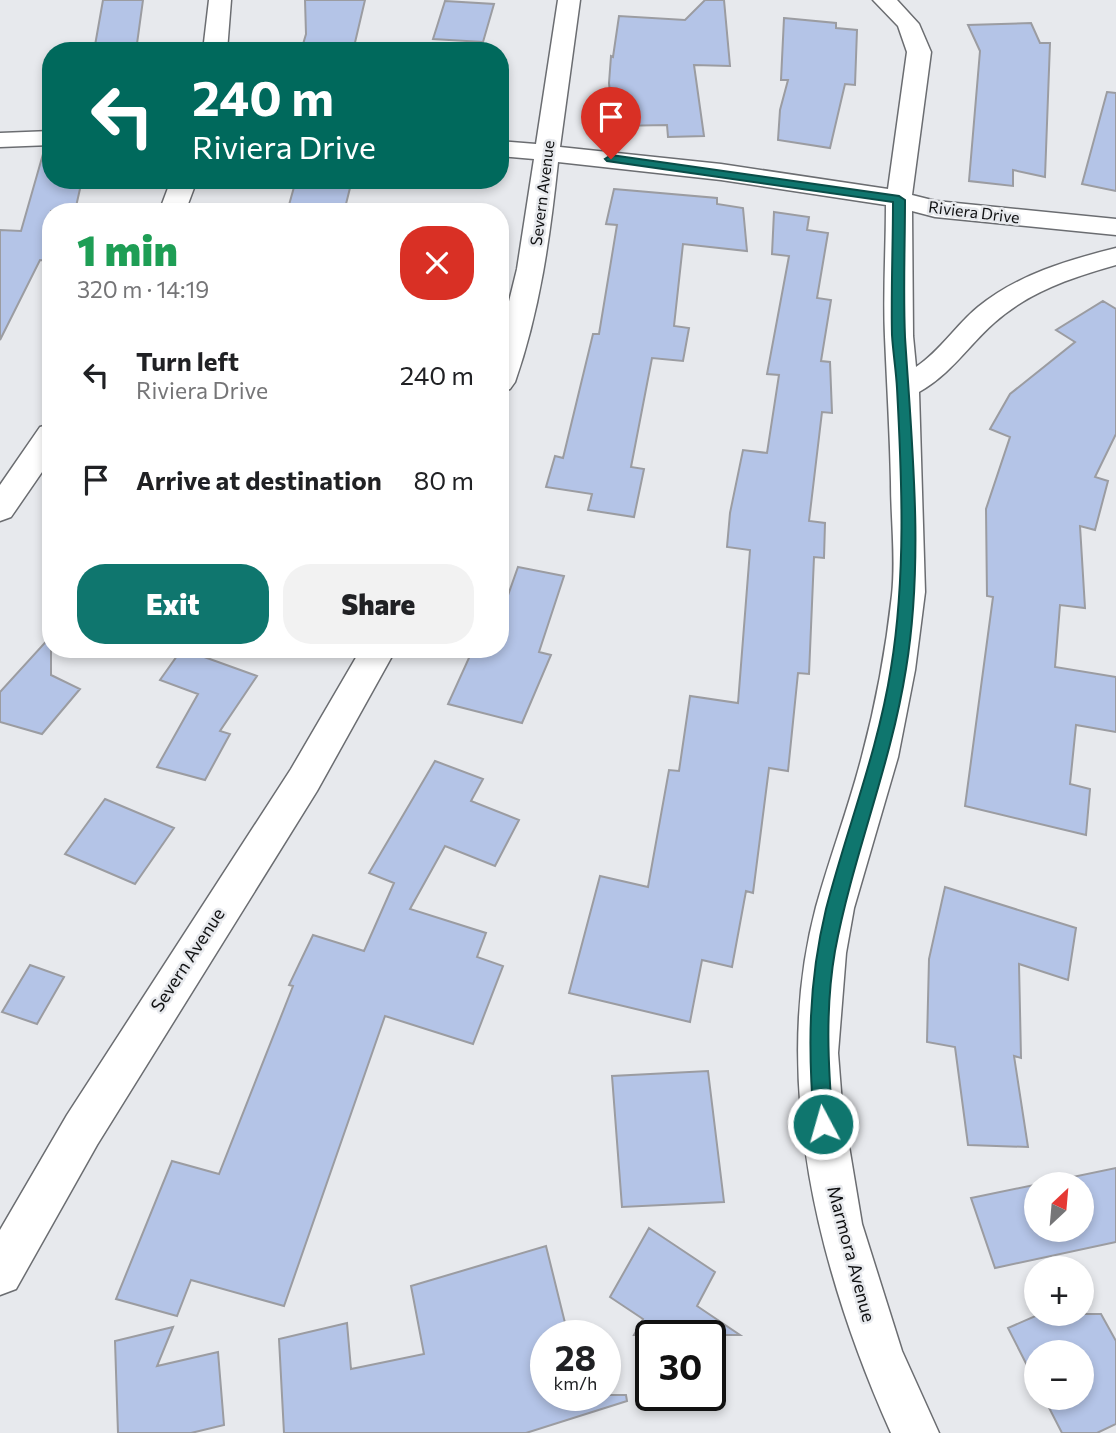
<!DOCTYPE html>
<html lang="en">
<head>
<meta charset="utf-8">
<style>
  body { margin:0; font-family:Commissioner,sans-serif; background:#f2f2f2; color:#202124; height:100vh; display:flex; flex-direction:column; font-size:26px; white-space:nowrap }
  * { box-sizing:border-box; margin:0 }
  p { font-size:23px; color:#757577 }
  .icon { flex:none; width:38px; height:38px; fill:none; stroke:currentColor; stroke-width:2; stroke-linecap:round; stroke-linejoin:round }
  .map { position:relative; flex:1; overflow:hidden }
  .sheet { position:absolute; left:42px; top:203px; width:467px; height:455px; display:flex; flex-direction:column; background:#fff; border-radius:28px; box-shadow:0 4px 10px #0003 }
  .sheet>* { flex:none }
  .hud { position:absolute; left:42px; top:42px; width:467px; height:147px; border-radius:28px; box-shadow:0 4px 10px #0003; background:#00695c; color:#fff; overflow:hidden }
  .needle { width:46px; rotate:26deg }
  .fabs { position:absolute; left:1024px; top:1172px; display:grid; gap:14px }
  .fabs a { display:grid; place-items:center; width:70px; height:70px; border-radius:50%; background:#fff; box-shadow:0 4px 10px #0003; font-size:35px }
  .speed { position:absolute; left:530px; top:1320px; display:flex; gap:14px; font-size:35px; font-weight:700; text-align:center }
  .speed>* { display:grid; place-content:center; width:91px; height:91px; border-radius:50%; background:#fff; box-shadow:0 4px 10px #0003; line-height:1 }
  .speed small { font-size:18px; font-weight:400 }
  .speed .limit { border:4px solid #111; border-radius:10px; background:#fff; color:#111 }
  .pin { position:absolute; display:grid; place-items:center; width:60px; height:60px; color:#fff; margin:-72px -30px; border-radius:50% 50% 50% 0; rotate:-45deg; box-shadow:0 0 7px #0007 }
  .pin .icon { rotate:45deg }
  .me { position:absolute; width:77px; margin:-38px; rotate:354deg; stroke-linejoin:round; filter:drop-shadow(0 0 5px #0008) }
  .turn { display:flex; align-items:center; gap:24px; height:147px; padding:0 35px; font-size:32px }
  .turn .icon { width:91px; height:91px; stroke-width:2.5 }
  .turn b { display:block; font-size:49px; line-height:60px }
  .round { display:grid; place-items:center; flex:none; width:74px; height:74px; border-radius:28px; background:#f2f2f2 }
  .summary { display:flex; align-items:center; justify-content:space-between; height:119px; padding:0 35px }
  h1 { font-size:42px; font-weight:800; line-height:52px; color:#1e9e55 }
  .action { display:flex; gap:14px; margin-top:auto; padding:14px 35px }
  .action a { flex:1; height:80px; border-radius:28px; background:#0f766e; color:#fff; font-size:28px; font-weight:800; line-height:80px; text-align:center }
  .action a+a { background:#f2f2f2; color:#202124 }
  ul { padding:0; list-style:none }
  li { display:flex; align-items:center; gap:21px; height:105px; padding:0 35px }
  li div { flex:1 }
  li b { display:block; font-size:26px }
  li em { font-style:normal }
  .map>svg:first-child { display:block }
  .building { fill:#b4c4e7; stroke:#9b9ca1; stroke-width:2; fill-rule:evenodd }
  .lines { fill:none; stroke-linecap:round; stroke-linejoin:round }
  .minor-casing { stroke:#6b6d71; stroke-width:3 }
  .minor { fill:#fff; fill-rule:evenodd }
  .route { fill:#0f766e; stroke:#0a4d48; stroke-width:2 }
  .labels { text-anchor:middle; stroke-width:5; stroke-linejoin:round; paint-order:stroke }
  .far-street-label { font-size:16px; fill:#101112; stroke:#e7e9ed }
  .street-label { font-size:18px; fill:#101112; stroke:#e7e9ed }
</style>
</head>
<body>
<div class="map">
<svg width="1116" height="1433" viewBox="0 0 1116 1433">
  <rect width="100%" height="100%" fill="#e7e9ed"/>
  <!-- building -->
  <path class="building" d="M 103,0 L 143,0 L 136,51 L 94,51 Z
    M 305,0 L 365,0 L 353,51 L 301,51 L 306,34 Z
    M 705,0 L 724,0 L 730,66 L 694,65 L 704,136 L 668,137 L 667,125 L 613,126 L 609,83 L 611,56 L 613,57 L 619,16 L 685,20 Z
    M 445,1 L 494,4 L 483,42 L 433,39 Z
    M 784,18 L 836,23 L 836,28 L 857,30 L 855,85 L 845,84 L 830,148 L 778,140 L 780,110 L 788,80 L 781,80 Z
    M 1031,23 L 1040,43 L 1050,43 L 1045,177 L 1013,170 L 1013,186 L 969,181 L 980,51 L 968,25 Z
    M 1107,92 L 1116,93 L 1116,191 L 1082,184 Z
    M 43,154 L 51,155 L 51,180 L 82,180 L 75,211 L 51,211 L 51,261 L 40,260 L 0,340 L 0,230 L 21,231 Z
    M 296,180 L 352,180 L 344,212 L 287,212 Z
    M 614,189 L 717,198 L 717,204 L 743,208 L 747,251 L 683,244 L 674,326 L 689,328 L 683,361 L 652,358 L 631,467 L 644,469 L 634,517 L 588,510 L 592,494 L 546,487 L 555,456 L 563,458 L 593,334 L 599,334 L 617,225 L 606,224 Z
    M 774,212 L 809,217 L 807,230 L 828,233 L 817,298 L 831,300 L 821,361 L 830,362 L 832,413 L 822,412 L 809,521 L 825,523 L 824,558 L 814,557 L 809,674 L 798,673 L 788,771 L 769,768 L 753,893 L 746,891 L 732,967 L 702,960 L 690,1022 L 569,993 L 600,876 L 648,887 L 669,770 L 679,771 L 690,696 L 738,703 L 750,550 L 727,547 L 730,513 L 743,450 L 767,453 L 779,375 L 767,374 L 789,256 L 772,254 Z
    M 1103,301 L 1116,309 L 1116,434 L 1095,477 L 1108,481 L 1095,530 L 1080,526 L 1085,608 L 1060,605 L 1055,667 L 1116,677 L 1116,732 L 1076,725 L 1070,784 L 1090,789 L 1086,835 L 965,806 L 993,597 L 987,596 L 986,509 L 1010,437 L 990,429 L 1010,394 L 1075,342 L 1056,330 Z
    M 518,567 L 564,576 L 539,652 L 551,655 L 522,723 L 448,704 L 473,649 L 500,649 L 500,618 Z
    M 51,636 L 51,675 L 80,689 L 42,734 L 0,722 L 0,692 Z
    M 182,649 L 257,676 L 220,731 L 230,734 L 205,780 L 157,767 L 198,694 L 160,680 Z
    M 435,761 L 483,779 L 471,801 L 519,820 L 495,866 L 445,846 L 410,909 L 486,933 L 477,957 L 503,966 L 473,1044 L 385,1016 L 284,1306 L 191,1280 L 177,1316 L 116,1299 L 172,1161 L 219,1174 L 293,986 L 289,985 L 313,935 L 364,951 L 394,883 L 369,873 Z
    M 105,799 L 174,828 L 135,884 L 65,854 Z
    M 945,887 L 1076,928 L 1068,980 L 1019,964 L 1021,1058 L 1014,1056 L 1028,1147 L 968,1145 L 955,1047 L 927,1042 L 929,959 Z
    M 30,965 L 64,977 L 37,1024 L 2,1012 Z
    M 708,1071 L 724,1202 L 622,1207 L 612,1076 Z
    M 1116,1168 L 1116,1242 L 995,1268 L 971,1198 ZM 1036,1185 L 1082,1185 L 1082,1230 L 1036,1230 Z
    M 649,1228 L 715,1272 L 697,1306 L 740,1335 L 634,1335 L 643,1319 L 610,1297 Z
    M 546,1246 L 568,1335 L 546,1335 L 546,1395 L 626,1395 L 627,1401 L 526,1433 L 284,1433 L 279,1339 L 347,1323 L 351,1369 L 424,1354 L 411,1286 Z
    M 1040,1314 L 1101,1314 L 1116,1341 L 1116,1424 L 1097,1433 L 1062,1433 L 1044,1398 L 1082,1398 L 1082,1353 L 1036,1353 L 1036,1383 L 1008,1328 Z
    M 173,1327 L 157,1366 L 218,1352 L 224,1425 L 191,1433 L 118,1433 L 115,1341 Z"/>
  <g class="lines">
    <defs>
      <path id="minor" d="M 209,0 L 231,0 L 227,51 L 203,51 Z
        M 558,0 L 580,0 L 560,147 L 721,164 L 888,189 L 907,52 L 898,26 L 873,0 L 897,0 L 919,24 L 931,52 L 912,195 L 936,201 L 1116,219 L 1116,235 L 935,217 L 912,211 L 913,336 L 916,367 C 940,351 956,325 978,307 C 1017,275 1068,260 1116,248 L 1116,265 C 1073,277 1028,292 994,323 C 968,346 951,374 919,392 L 925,592 L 915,670 L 898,757 L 854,908 L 846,953 L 838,1053 L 842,1104 L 862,1224 L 902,1351 L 939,1433 L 891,1433 C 819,1272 770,1081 816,907 C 830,856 849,807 862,756 C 876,704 886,649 892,595 C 896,559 891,519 891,482 C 890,433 887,386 885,337 C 883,293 886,249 886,205 L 721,180 L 558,162 C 550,237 540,310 515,382 L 510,389 L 500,392 L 500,338 L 517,269 L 534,159 L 500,156 L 500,141 L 536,144 Z
        M 51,131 L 51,145 L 0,147 L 0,133 Z
        M 171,180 L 197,180 L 185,212 L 159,212 Z
        M 51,424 L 51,459 L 11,517 L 0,521 L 0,485 L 40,427 Z
        M 361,649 L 396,649 L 317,791 L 97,1145 L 16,1289 L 0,1295 L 0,1230 L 67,1115 L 291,769 Z"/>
    </defs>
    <!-- minor casing -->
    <use href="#minor" class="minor-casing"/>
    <!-- minor -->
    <use href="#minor" class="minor"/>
  </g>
  <!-- route -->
  <path class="route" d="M 611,155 L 899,196 L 905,200 C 905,245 903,291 905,337 C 912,447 924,559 906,669 C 891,765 853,855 835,951 C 825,1009 828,1066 833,1124 L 830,1131 L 823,1134 L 817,1131 L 814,1124 C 808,1048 808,984 826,909 C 847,828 878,751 891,668 C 906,576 902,480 897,388 C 896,370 893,352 892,335 C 891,291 893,246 893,202 L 607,161 L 605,159 Z"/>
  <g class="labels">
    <!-- far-street labels -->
    <g class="far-street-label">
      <text transform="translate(542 193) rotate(-83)" y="6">Severn Avenue</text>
      <text transform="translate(974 212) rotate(7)" y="6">Riviera Drive</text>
    </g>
    <!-- street labels -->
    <g class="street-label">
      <text transform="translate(188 960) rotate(-57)" y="6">Severn Avenue</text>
      <text transform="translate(851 1254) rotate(75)" y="6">Marmora Avenue</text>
    </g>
  </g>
</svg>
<div class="fabs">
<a><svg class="needle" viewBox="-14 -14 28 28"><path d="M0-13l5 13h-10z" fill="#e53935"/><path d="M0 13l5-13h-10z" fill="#757577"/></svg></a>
<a>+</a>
<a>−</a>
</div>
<div class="speed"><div>28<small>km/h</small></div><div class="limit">30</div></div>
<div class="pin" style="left:611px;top:159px;background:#d93025"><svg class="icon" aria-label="arrive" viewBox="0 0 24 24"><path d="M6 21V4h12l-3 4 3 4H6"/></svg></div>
<svg class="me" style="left:823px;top:1124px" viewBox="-20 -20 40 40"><circle r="17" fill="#0f766e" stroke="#fff" stroke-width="3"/><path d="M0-11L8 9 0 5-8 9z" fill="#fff"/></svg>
<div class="hud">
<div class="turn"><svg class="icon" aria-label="left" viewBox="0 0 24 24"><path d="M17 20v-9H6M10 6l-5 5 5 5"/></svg><div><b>240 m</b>Riviera Drive</div></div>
</div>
<section class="sheet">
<div class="summary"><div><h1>1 min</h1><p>320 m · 14:19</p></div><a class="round" style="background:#d93025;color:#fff"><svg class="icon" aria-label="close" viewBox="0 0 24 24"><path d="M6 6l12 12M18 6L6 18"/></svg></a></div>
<ul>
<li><svg class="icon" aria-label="left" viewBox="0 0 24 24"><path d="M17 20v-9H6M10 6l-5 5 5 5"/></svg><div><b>Turn left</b><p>Riviera Drive</p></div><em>240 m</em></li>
<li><svg class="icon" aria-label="arrive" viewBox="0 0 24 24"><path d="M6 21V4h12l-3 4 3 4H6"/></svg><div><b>Arrive at destination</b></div><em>80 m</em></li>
</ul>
<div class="action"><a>Exit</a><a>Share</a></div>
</section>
</div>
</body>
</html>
